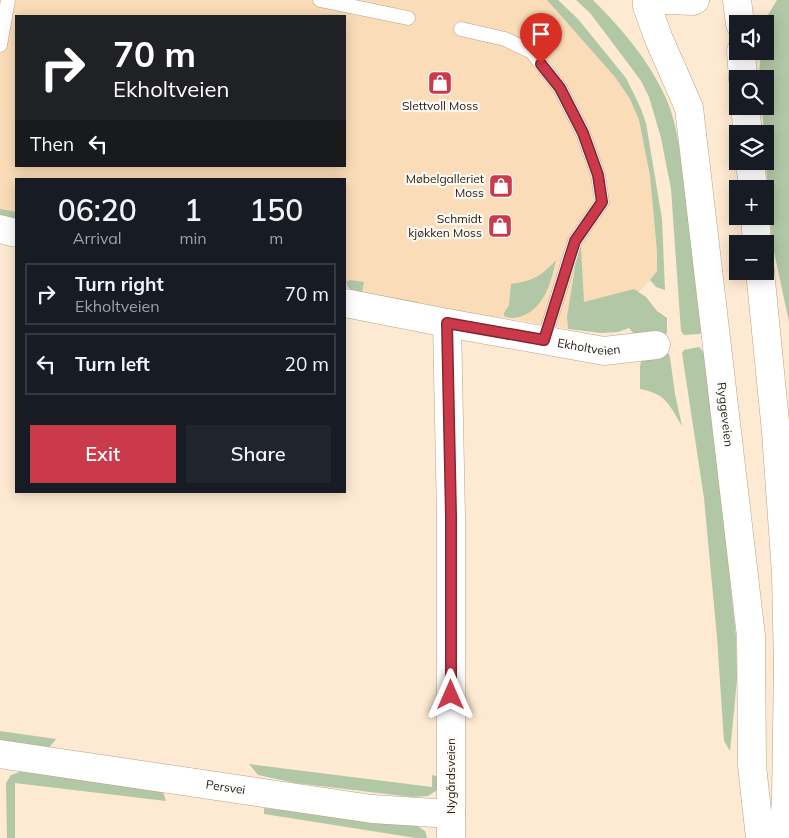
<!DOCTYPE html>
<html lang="en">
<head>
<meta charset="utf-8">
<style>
  body { margin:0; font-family:Mulish,sans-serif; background:#20242c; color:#f1f3f6; height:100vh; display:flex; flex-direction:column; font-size:19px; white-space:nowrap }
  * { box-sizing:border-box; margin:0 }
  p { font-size:16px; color:#9ea1a6 }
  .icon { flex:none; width:28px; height:28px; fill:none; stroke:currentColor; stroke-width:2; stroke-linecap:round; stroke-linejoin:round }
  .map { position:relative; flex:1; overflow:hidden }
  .sheet { position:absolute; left:15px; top:178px; width:331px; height:315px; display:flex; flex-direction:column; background:#171b24; border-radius:0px; box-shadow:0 2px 12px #0003 }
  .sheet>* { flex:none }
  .top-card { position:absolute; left:15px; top:15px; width:331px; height:152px; border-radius:0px; box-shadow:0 2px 12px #0003; background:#202124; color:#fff; overflow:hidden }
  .tools { position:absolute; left:729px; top:15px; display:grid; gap:10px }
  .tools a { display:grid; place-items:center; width:45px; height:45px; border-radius:0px; background:#171b24; box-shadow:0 2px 12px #0003; font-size:25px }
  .pin { position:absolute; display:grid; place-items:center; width:42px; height:42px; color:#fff; margin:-51px -21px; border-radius:50% 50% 50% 0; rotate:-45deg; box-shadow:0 0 5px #0007 }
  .pin .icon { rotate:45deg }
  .me { position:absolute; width:55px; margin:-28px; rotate:0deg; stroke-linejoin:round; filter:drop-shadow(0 0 4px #0008) }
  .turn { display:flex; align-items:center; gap:18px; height:105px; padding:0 15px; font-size:22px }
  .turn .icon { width:65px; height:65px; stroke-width:2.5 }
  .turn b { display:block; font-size:35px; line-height:42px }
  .then { display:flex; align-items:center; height:48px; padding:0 15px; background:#0003; gap:10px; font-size:19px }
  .eta { display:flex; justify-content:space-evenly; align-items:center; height:85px; text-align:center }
  .eta b { font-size:30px; font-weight:600; line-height:35px }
  .action { display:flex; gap:10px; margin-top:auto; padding:10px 15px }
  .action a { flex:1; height:58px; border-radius:0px; background:#ca3a4b; color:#fff; font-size:20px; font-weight:600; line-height:58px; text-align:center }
  .action a+a { background:#20242c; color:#f1f3f6 }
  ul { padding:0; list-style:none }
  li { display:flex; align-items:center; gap:15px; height:62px; margin:0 10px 8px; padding:0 5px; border:2px solid #363941; border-radius:0px }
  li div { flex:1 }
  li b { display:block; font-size:19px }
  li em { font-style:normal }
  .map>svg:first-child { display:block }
  .built { fill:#fadcb8; fill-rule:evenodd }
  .green { fill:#b1c7a5 }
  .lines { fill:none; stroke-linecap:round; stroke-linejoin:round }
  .service-casing { stroke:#baa286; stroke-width:15 }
  .minor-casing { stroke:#baa286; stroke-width:29 }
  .primary-casing { stroke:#baa286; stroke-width:29 }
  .service { stroke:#fff; stroke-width:14 }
  .minor { stroke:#fff; stroke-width:28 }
  .primary { stroke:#fff; stroke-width:28 }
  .route-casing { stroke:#832631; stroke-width:12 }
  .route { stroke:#ca3a4b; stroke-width:9 }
  .labels { text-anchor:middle; stroke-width:4.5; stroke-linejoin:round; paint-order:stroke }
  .poi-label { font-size:12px; fill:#2a2116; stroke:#fffaf4; text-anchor:end }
  .street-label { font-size:12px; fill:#2a2116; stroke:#fffaf4 }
</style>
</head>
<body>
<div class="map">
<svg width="789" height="838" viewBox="0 0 789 838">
  <rect width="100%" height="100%" fill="#feead2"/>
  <!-- built -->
  <path class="built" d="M 0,0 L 547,0 L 615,77 L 630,99 L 639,120 L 650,176 L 657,252 L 657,271 L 650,280 L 639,292 L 619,309 L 567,318 L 568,329 L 508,318 L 417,308 L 345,293 L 345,179 L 16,179 L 16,223 L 0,220 ZM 16,16 L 345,16 L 345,166 L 16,166 Z"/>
  <!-- green -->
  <path class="green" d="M 547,0 L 558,0 L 578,19 L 626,78 L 635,96 L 641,109 L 646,123 L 662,219 L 665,290 L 656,287 L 650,280 L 657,271 L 657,252 L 650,176 L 639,120 L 630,99 L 615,77 Z
    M 576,0 L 593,0 C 621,28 647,58 664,94 C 676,118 679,146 683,172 C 692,225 697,278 703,332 L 699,334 L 684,335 L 681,331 L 671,189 L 661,138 L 649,97 L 641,81 L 624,58 L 590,13 Z
    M 777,0 L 789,0 L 789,322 L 772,242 L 765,150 L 765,134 L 764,134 L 762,106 L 765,106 L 765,79 L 759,79 L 759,76 L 761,51 L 765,51 L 765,24 L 763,24 L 763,23 Z
    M 0,209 L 16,212 L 16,223 L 0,220 Z
    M 580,247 L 581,248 L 584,302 L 634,289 L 646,297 L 657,311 L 667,318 L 667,333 L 661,338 L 638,339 L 629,328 L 618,332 L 602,333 L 568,329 L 567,317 L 578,249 Z
    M 556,260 C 551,283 544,310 519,317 C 513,318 510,319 504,316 L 504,313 L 509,305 L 511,284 C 531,282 543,275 556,260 Z
    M 350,280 L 364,282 L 362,292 L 418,302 L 417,308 L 352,291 L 348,287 L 346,282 Z
    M 699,347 L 706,355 L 736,636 L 737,678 L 734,711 L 730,751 L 724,741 L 717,637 L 704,498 L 682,353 L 684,350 Z
    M 661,350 L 669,354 L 670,357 L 675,394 L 682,426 C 669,405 667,394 640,389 L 640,367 L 642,355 Z
    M 0,731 L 56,739 L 48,749 L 0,740 Z
    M 249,764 L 432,787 L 432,775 L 440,777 L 440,788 L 428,796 L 412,797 L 295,783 L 258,775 Z
    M 25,770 L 163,792 L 166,801 L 15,783 L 15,838 L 7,838 L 6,783 L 11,775 Z
    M 264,808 L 414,824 L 425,831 L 427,838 L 416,838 L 264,814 Z"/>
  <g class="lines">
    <defs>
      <path id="service" d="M 320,0 L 408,18
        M 461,29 L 505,39 L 532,52 L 560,88 L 583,133 L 598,175 L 602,202 L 575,241 L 544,340
        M 0,45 L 8,0"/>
      <g id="minor">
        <path d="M 0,229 L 16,233"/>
        <path id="s1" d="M 345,303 L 447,323 L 604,351 L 656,345"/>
        <path d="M 447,323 L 451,516 L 451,838"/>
        <path id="s2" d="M 0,754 L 372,809 L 451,814"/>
      </g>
      <g id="primary">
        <path id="s3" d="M 647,0 L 647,6 L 658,37 L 689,108 L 751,636 L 752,766 L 760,838"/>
        <path d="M 667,0 L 693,1 L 695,0"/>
        <path d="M 737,0 L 740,24"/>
        <path d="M 741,51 L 743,79"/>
        <path d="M 745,106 L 748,134"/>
        <path d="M 750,161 L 753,189"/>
        <path d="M 755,216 L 757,244"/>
        <path d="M 760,271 L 776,432 L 786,574 L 788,666 L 786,799 L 783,838"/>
      </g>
    </defs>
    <!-- service casing -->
    <use href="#service" class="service-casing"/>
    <!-- minor casing -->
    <use href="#minor" class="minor-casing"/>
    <!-- primary casing -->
    <use href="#primary" class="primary-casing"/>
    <!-- service -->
    <use href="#service" class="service"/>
    <!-- minor -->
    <use href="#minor" class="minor"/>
    <!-- primary -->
    <use href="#primary" class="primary"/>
  </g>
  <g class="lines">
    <defs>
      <path id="route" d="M 451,695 L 451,516 L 447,323 L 544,340 L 575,241 L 602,202 L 598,175 L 583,133 L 560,88 L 541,64"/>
    </defs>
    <!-- route casing -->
    <use href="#route" class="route-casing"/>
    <!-- route -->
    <use href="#route" class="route"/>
  </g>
  <!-- icons -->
  <defs>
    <symbol id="shop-square" viewBox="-11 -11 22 22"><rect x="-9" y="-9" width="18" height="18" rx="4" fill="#ca3a4b" stroke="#fffaf4"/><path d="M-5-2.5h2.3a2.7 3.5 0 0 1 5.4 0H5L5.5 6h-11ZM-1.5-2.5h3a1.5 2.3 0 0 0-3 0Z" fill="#fff"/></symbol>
  </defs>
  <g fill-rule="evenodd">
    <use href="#shop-square" x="426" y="69" width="28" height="28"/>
    <use href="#shop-square" x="487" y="172" width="28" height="28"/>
    <use href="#shop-square" x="486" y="212" width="28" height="28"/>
  </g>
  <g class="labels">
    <!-- poi labels -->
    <g class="poi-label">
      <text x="440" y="110" text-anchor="middle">Slettvoll Moss</text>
      <text x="484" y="183">Møbelgalleriet<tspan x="484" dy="14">Moss</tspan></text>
      <text x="482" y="223">Schmidt<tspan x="482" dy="14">kjøkken Moss</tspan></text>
    </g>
    <!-- street labels -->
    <g class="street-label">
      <text dy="4" stroke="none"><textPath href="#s1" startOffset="248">Ekholtveien</textPath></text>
      <text dy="4" stroke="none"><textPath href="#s3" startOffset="425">Ryggeveien</textPath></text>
      <text transform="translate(451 776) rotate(-90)" y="4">Nygårdsveien</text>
      <text dy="4" stroke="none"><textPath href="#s2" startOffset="228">Persvei</textPath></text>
    </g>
  </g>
</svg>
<div class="tools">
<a><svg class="icon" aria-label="sound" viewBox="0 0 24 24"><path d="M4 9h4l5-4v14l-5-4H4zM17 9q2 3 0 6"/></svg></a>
<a><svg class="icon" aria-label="search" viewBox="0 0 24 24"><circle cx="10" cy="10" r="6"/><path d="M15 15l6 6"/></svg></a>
<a><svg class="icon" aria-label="layers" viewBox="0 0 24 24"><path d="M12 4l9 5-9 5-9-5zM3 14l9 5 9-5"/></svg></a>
<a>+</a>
<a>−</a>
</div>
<div class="pin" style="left:541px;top:64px;background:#d93025"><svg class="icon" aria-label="arrive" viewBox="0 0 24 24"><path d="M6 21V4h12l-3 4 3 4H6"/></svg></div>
<svg class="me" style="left:451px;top:695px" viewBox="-20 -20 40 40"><path d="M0-17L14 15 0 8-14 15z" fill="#ca3a4b" stroke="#fff" stroke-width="4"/></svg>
<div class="top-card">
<div class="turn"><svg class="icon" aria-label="right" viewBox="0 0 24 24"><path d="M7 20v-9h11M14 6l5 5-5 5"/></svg><div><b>70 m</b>Ekholtveien</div></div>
<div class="then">Then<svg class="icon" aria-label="left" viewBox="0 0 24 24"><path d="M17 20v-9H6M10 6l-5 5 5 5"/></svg></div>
</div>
<section class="sheet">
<div class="eta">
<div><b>06:20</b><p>Arrival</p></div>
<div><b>1</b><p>min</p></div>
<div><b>150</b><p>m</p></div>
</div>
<ul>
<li><svg class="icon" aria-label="right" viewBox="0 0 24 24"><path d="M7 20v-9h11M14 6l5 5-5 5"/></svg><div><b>Turn right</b><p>Ekholtveien</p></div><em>70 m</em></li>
<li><svg class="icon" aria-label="left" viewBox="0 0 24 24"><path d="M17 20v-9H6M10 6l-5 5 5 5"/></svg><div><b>Turn left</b></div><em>20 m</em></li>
</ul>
<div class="action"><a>Exit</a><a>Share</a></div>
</section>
</div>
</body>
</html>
